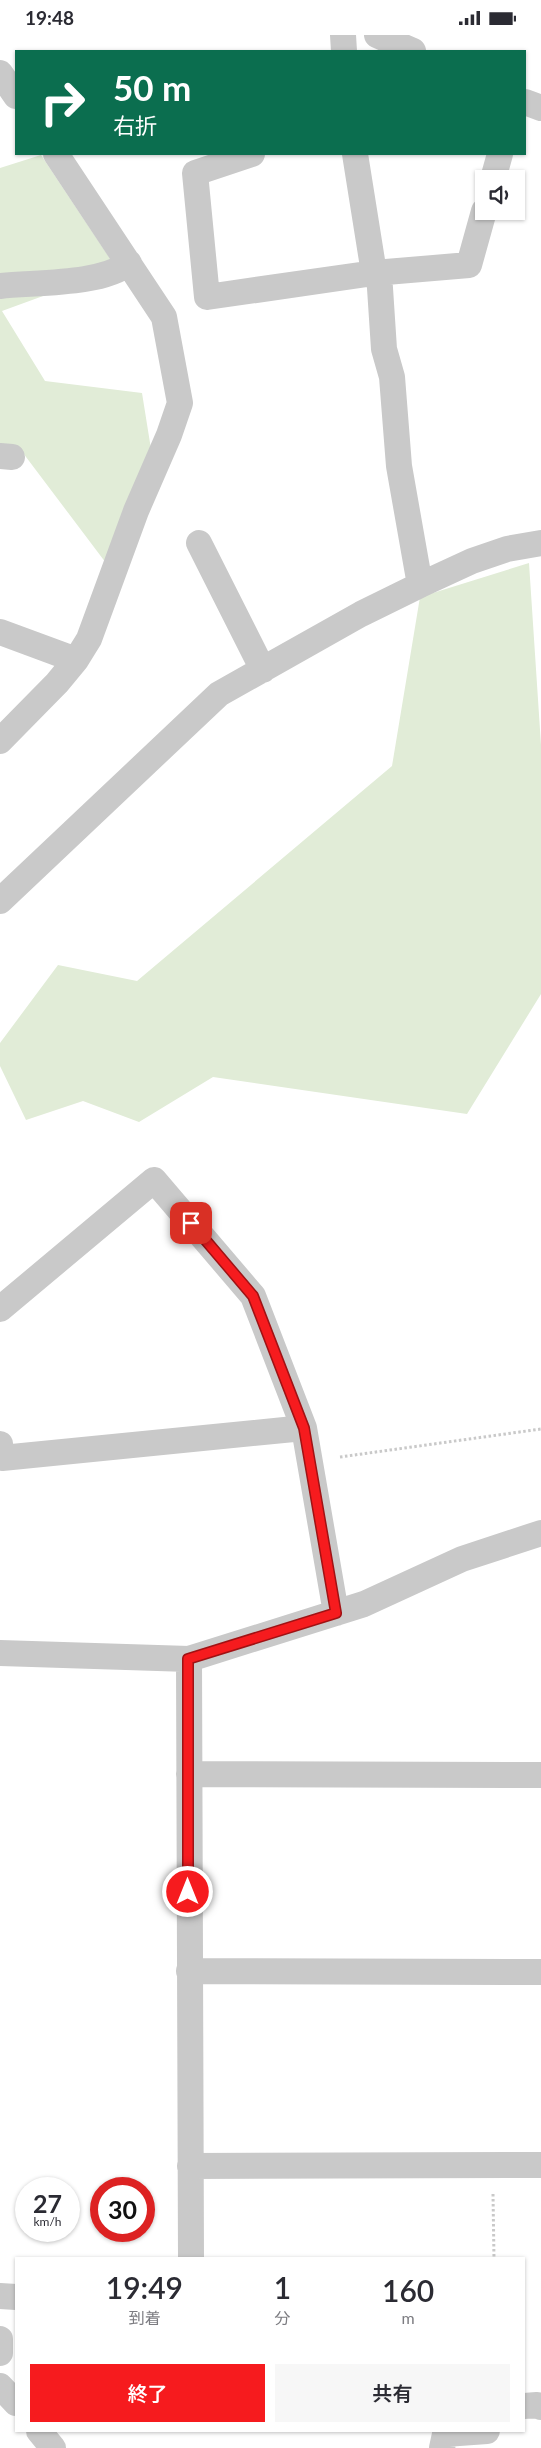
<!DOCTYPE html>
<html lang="ja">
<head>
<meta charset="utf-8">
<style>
  body { margin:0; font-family:Lato,"Noto Sans JP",sans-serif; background:#f7f7f7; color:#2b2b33; height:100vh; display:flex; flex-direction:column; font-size:19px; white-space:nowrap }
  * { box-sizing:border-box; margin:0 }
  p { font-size:16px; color:#7c7c81 }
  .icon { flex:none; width:28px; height:28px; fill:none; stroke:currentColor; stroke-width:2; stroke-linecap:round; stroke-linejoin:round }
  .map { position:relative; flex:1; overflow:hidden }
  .drawer { position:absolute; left:15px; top:2222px; width:510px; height:175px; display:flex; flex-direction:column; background:#fff; border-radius:0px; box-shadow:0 1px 4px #0004 }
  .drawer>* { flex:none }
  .banner { position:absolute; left:15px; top:15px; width:511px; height:105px; border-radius:0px; box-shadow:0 1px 4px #0004; background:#0b6e4f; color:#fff; overflow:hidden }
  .tools { position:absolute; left:475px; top:135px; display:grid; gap:10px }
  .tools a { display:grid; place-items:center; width:50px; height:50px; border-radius:0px; background:#fff; box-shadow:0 1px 4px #0004; font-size:25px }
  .speed { position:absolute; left:15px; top:2142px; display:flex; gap:10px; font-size:25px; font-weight:700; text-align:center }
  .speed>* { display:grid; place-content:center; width:65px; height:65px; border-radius:50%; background:#fff; box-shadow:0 1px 4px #0004; line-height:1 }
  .speed small { font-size:12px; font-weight:400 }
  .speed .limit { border:8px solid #d22; background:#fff; color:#111 }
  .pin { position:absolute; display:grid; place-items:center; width:42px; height:42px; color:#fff; margin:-21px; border-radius:10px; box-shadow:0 2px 8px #0006 }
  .me { position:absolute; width:55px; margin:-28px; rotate:0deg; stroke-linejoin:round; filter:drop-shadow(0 0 4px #0008) }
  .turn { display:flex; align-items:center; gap:18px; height:105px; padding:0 15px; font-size:22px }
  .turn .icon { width:65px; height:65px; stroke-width:2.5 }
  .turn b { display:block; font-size:35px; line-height:42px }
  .eta { display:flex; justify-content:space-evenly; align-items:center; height:85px; text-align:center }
  .eta b { font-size:30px; font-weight:600; line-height:35px }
  .cta { display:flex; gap:10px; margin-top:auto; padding:10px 15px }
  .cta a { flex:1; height:58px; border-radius:0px; background:#f61b1e; color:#fff; font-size:20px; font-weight:600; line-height:58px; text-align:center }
  .cta a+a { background:#f7f7f7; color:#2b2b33 }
  .status { display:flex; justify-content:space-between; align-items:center; height:35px; padding:0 25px; background:#fff; direction:ltr }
  .status svg { height:14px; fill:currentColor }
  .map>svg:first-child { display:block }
  .green { fill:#e1ecd7 }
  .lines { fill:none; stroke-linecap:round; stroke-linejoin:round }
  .path { stroke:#c9c9c9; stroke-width:3; stroke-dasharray:2.5 2.5; stroke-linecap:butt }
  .street { stroke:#c9c9c9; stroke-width:26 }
  .route-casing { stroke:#a01214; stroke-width:12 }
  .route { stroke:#f61b1e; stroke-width:9 }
</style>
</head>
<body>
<div class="status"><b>19:48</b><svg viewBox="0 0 49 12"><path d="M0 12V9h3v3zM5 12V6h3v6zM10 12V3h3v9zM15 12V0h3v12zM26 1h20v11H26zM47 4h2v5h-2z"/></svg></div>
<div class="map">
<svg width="541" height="2413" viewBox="0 0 541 2413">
  <rect width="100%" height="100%" fill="#fff"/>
  <!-- green -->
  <path class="green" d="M 41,120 L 117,234 L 2,276 L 45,346 L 142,358 L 155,439 L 112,536 L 23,418 L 0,410 L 0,133 Z
    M 529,528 L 541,710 L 541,959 L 467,1079 L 213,1042 L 139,1087 L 83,1066 L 26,1085 L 0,1031 L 0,1008 L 58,930 L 137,946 L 392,731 L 420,562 Z"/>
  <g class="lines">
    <!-- path -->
    <path class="path" d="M 340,1422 L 541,1394
      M 493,2159 L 494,2224"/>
    <!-- street -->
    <path class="street" d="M 343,0 L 344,16
      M 377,0 L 413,16
      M 0,38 L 16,61
      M 525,67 L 541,73
      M 56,119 L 164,282 L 180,368 L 169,400 L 136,476 L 89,604 L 76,625
      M 252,119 L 195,138 L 207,262 L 374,238 L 355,119
      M 493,144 L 500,119
      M 374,238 L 469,230 L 484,176
      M 379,238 L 384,314 L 392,342 L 399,431 L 420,550
      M 0,251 C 36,247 101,250 129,228
      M 0,421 L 12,422
      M 199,508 L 263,635
      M 0,597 L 76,625 L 57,648 L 0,706
      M 0,866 L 219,659 L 361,579 L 420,550 L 472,526 L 507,514 L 541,508
      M 0,1274 L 154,1145 L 253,1261 L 304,1393 L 336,1578
      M 0,1409 L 2,1423 L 304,1393
      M 0,1618 L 189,1624 L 364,1569 L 462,1524 L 541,1498
      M 189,1624 L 191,2224
      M 189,1739 L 541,1740
      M 189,1936 L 541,1937
      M 190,2131 L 541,2130
      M 0,2261 L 16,2262
      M 0,2304 L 0,2318
      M 0,2351 L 16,2368
      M 524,2371 L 537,2370 L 541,2372
      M 39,2396 L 53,2413
      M 442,2413 L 445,2399 L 487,2396"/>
  </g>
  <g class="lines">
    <defs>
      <path id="route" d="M 188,1857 L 188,1624 L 336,1578 L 304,1393 L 253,1261 L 191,1188"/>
    </defs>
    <!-- route casing -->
    <use href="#route" class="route-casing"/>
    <!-- route -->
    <use href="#route" class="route"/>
  </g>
</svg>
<div class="tools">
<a><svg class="icon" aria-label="sound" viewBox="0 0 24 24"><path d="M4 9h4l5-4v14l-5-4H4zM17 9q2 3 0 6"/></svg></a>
</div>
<div class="speed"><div>27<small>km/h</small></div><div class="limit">30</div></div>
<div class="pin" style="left:191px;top:1188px;background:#d93025"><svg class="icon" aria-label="arrive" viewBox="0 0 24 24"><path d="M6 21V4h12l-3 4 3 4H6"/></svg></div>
<svg class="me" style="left:188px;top:1857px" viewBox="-20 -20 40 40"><circle r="17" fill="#f61b1e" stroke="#fff" stroke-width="3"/><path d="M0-11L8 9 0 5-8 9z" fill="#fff"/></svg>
<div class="banner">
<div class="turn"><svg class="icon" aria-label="right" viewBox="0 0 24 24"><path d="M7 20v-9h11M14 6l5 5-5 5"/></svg><div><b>50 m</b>右折</div></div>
</div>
<section class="drawer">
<div class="eta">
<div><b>19:49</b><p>到着</p></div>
<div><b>1</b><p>分</p></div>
<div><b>160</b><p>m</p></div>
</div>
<div class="cta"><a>終了</a><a>共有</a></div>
</section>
</div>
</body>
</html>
